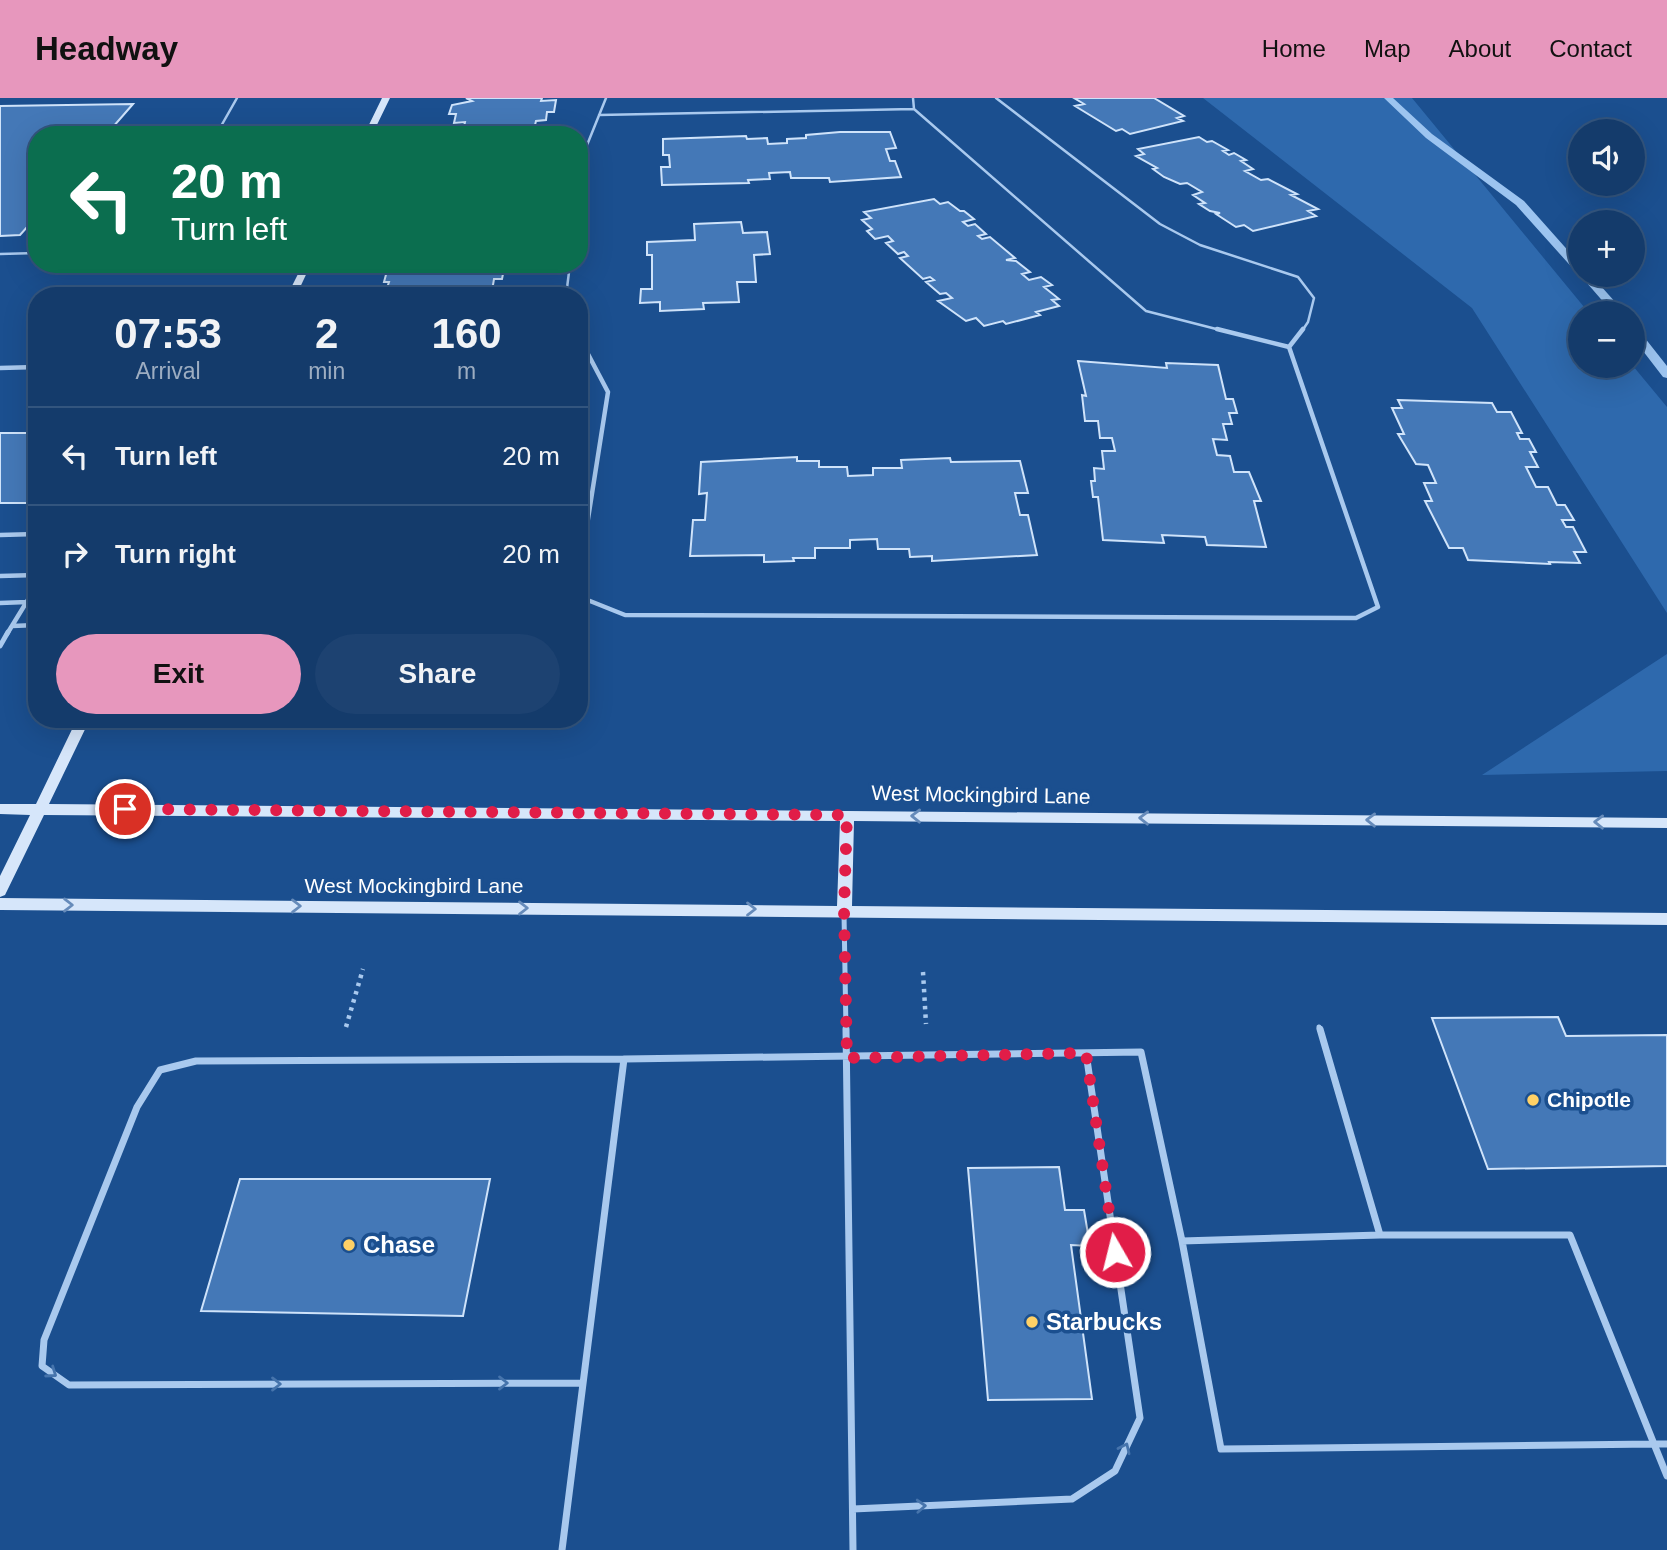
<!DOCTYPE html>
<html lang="en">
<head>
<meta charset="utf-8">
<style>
  body { margin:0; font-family:Arial,sans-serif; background:#1d4271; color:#f1f3f6; height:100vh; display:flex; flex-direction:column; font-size:26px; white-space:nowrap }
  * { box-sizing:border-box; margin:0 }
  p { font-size:23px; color:#9dadc1 }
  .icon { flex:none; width:38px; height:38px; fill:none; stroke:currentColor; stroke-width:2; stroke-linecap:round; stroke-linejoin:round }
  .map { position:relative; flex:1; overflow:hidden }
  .panel { position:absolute; left:28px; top:189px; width:560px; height:441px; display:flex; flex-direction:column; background:#143b6b; border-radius:28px; box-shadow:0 7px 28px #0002,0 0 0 2px #33557e }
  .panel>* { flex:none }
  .top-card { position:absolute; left:28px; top:28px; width:560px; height:147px; border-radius:28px; box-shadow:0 7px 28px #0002,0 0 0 2px #33557e; background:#0b6e4f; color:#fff; overflow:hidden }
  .controls { position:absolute; left:1568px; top:21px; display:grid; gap:14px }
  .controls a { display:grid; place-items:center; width:77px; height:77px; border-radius:50%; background:#143b6b; box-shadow:0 7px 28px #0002,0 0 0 2px #33557e; font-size:35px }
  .pin { position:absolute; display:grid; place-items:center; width:60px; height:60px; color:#fff; margin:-30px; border:4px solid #fff; border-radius:50%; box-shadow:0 2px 7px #0007 }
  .me { position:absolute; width:77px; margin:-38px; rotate:352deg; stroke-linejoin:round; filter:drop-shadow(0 0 5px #0008) }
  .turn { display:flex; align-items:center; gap:24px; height:147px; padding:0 28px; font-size:32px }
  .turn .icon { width:91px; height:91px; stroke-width:2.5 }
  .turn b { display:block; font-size:49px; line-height:60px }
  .eta { display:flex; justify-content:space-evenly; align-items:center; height:119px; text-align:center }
  .eta b { font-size:42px; font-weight:700; line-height:49px }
  .cta { display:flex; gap:14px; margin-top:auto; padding:14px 28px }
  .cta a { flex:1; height:80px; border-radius:42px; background:#e797bd; color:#111; font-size:28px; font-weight:700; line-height:80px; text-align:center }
  .cta a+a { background:#1d4271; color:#f1f3f6 }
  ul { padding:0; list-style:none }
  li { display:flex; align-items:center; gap:21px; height:98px; padding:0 28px; border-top:2px solid #33557e }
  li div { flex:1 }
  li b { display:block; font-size:26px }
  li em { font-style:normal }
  header { display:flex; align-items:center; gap:42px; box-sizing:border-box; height:98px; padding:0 35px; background:#e797bd; color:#111 }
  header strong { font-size:33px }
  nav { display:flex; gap:38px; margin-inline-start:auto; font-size:24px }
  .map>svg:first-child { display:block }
  .green { fill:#2e69ad }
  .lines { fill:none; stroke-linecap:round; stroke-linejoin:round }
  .stream { fill:#9cc4f0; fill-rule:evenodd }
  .building { fill:#4478b7; stroke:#cfe3fa; stroke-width:2 }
  .path { stroke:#a9c9ee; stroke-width:4.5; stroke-dasharray:3.5 5; stroke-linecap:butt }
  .service-far3 { stroke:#a9c9ee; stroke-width:2.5 }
  .service-far2 { stroke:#a9c9ee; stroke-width:4.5 }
  .service-far1 { stroke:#a9c9ee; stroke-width:5 }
  .service { stroke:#a9c9ee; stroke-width:7 }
  .secondary { fill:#d6e6fa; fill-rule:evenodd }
  .oneway { stroke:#668bba }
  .oneway2 { stroke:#4674ac }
  .route { stroke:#e11d48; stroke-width:12; stroke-dasharray:0 21.6 }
  .poi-dot { fill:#ffd166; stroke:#1b4f8f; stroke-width:2.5 }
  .labels { text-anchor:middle; stroke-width:7; stroke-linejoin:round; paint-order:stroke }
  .street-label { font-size:21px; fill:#fff; stroke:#1b4f8f }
  .poi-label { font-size:21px; font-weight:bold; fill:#fff; stroke:#1b4f8f; text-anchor:start }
  .near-poi-label { font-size:24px; font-weight:bold; fill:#fff; stroke:#1b4f8f; text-anchor:start }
</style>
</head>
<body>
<header>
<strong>Headway</strong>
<nav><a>Home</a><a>Map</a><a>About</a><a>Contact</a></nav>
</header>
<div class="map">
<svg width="1667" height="1452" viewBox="0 0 1667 1452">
  <rect width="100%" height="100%" fill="#1b4f8f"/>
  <!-- green -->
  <path class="green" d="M 1203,0 L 1412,0 L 1589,215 L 1580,215 L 1580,268 L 1633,268 L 1667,309 L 1667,515 L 1472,210 Z
    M 1667,556 L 1667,673 L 1482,677 Z"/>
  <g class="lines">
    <!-- stream -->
    <path class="stream" d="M 1384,0 L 1393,0 L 1432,36 L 1524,103 L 1580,166 L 1580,175 L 1576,174 L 1516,107 L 1426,40 Z
      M 1580,177 L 1591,177 L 1625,215 L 1613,215 Z
      M 1633,229 L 1637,230 L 1667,268 L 1667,280 L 1663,279 L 1633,240 Z"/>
  </g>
  <!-- building -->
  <path class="building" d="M 466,0 L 542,0 L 541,3 L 556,2 L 554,14 L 547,14 L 546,22 L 536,23 L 535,27 L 464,29 L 465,24 L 454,25 L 456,16 L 449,16 L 452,7 L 472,3 Z
    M 1074,0 L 1154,0 L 1184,18 L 1177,20 L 1183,23 L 1130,36 L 1122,31 L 1116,33 L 1075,8 L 1084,6 Z
    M 133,6 L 106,37 L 37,37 L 37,118 L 20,137 L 0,138 L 0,8 Z
    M 840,34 L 890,34 L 896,50 L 886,51 L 890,63 L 895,63 L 901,79 L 830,84 L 829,80 L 791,80 L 790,74 L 769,75 L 770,81 L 748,82 L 749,85 L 662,87 L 661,69 L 670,69 L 669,57 L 663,57 L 663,41 L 746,38 L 747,41 L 767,40 L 768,46 L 787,45 L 787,41 L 806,40 L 806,37 Z
    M 1199,39 L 1207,44 L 1212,43 L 1228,52 L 1223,53 L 1229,57 L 1234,55 L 1246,62 L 1241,63 L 1253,71 L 1245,73 L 1261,82 L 1268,81 L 1297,96 L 1291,97 L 1318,111 L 1308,113 L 1316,118 L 1253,133 L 1244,127 L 1236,129 L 1216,116 L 1220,115 L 1210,113 L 1199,106 L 1205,105 L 1193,97 L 1202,94 L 1187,85 L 1180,86 L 1164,79 L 1153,71 L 1157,70 L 1136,58 L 1144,56 L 1138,51 Z
    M 934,101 L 940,106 L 948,104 L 960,113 L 964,113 L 974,121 L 963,124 L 968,128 L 975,126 L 986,136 L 978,138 L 982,141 L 990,139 L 1015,160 L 1006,162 L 1016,163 L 1030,174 L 1022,176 L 1029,182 L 1041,179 L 1052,187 L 1044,189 L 1059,201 L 1052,202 L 1059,208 L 1036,214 L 1040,217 L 1006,226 L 1003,223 L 984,228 L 976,220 L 966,223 L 938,203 L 952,200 L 946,195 L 940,196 L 926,184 L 934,182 L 930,179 L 923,181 L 900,160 L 908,158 L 904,154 L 898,156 L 886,145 L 893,143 L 888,138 L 875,141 L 867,133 L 872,131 L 862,122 L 871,120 L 864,114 Z
    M 741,124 L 743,135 L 767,134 L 770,156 L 754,157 L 756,184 L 737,184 L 739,204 L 703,205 L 704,211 L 660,213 L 660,204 L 640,205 L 641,191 L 652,191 L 652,157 L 647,157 L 647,144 L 695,142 L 694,126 Z
    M 396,166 L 489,166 L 488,172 L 504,171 L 502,181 L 494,181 L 492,193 L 483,193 L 482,198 L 385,196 L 389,184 L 384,184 L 387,173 L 402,173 L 403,168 Z
    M 1078,263 L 1167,270 L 1166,265 L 1218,267 L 1226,301 L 1233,301 L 1237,315 L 1229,315 L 1232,326 L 1223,326 L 1227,342 L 1213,341 L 1217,357 L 1230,358 L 1234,374 L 1249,374 L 1261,403 L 1254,403 L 1266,449 L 1207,447 L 1205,439 L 1162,437 L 1164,445 L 1103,442 L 1098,399 L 1093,399 L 1091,383 L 1095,383 L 1094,370 L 1104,371 L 1102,353 L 1115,353 L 1112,340 L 1100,340 L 1098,323 L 1085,323 L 1082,297 L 1086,298 Z
    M 1398,302 L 1492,305 L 1497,314 L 1511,314 L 1522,335 L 1517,335 L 1520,341 L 1529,341 L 1536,354 L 1530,354 L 1538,369 L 1526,369 L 1536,389 L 1548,389 L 1557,407 L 1565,407 L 1574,422 L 1562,422 L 1566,429 L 1573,429 L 1586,454 L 1574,454 L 1580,465 L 1549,464 L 1550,466 L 1468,462 L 1463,450 L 1449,450 L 1425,403 L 1432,403 L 1424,385 L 1436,385 L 1428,367 L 1416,366 L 1398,336 L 1404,336 L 1392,310 L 1402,310 Z
    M 0,335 L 37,335 L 37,405 L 0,405 Z
    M 797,359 L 797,363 L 819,363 L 819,369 L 847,369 L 848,378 L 873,377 L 873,370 L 902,370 L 901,362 L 950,360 L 951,364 L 1020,363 L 1028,395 L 1015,395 L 1020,417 L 1028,417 L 1037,457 L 932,463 L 932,458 L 910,459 L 909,451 L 878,451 L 877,441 L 850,442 L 850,450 L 815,450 L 815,460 L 793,460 L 794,463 L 764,464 L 764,457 L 690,458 L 693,422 L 705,422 L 707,395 L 699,396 L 701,364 Z
    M 1558,919 L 1566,938 L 1667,937 L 1667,1068 L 1488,1071 L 1432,920 Z
    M 1059,1069 L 1065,1112 L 1084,1112 L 1090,1148 L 1071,1147 L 1092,1301 L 988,1302 L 968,1070 Z
    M 240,1081 L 490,1081 L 463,1218 L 201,1213 Z"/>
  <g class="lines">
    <!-- path -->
    <path class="path" d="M 923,874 L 926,926
      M 346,929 L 363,871"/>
    <!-- service-far3 -->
    <path class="service-far3" d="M 913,0 L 914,11
      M 996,0 L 1160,126 L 1200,147 L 1298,179 L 1314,200 L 1308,224 L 1302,233
      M 599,17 L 914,11 L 1146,213 L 1224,233
      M 216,37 L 237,0
      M 579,89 L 583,57 L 606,0
      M 0,156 L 37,155
      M 566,198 L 570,166"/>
    <!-- service-far2 -->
    <path class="service-far2" d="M 1217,231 L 1289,249
      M 579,239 L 608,294 L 579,478
      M 0,270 L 37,269
      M 0,437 L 37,436
      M 0,478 L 37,477
      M 579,492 L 585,501 L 625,517 L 1356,520 L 1378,509 L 1289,249 L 1303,231
      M 0,505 L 27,504
      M 12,528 L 37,527
      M 7,536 L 37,487"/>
    <!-- service-far1 -->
    <path class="service-far1" d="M 0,548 L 8,534
      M 844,815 L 846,933
      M 1319,929 L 1320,933"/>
    <!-- service -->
    <path class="service" d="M 846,931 L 853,1452
      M 1320,931 L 1380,1137
      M 624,961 L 1141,954 L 1182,1143 L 1221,1351 L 1654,1346 L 1667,1378
      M 1182,1143 L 1380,1137 L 1570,1137 L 1654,1346 L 1667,1346
      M 853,1411 L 1072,1401 L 1115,1373 L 1140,1320 L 1086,955
      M 562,1452 L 624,961 L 196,963 L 160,972 L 137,1009 L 44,1242 L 42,1268 L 69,1287 L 583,1285"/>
    <!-- secondary -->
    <path class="secondary" d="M 382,0 L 390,0 L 372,37 L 364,37 Z
      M 303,166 L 311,166 L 296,198 L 287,198 Z
      M 77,621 L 90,621 L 49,706 L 1667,720 L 1667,730 L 854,723 L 852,808 L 1667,815 L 1667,827 L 0,812 L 0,800 L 837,808 L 840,723 L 44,717 L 5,797 L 0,799 L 0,778 L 30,717 L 0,716 L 0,706 L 36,706 Z"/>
  </g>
  <!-- one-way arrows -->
  <defs><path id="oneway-chevron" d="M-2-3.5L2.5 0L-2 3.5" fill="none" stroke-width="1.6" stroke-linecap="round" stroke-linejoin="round" transform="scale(1.75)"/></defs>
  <g class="oneway">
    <use href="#oneway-chevron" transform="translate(916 718) rotate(-179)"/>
    <use href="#oneway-chevron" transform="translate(1144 720) rotate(-179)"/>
    <use href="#oneway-chevron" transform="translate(1371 722) rotate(-179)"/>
    <use href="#oneway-chevron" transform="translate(1599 724) rotate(-179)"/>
    <use href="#oneway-chevron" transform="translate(68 807)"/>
    <use href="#oneway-chevron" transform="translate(296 808)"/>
    <use href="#oneway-chevron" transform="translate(523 810)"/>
    <use href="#oneway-chevron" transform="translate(751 811)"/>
  </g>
  <g class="oneway2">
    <use href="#oneway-chevron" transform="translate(52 1275) rotate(35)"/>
    <use href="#oneway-chevron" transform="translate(503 1285)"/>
    <use href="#oneway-chevron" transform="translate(276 1286)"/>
    <use href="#oneway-chevron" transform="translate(1125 1350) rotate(-65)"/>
    <use href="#oneway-chevron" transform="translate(921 1408) rotate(-3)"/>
  </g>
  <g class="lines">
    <!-- route -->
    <path class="route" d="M 125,711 L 847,717 L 844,812 L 847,960 L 1086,955 L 1115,1154"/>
  </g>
  <!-- markers -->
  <g class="poi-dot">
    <circle cx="1533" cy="1002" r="7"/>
    <circle cx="349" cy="1147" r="7"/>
    <circle cx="1032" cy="1224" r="7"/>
  </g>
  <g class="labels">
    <!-- street labels -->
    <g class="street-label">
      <text transform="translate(981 697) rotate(1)" y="7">West Mockingbird Lane</text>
      <text x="414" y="795">West Mockingbird Lane</text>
    </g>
    <!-- poi labels -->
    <g class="poi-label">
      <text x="1547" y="1009">Chipotle</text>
    </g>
    <!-- near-poi labels -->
    <g class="near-poi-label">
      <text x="363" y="1155">Chase</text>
      <text x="1046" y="1232">Starbucks</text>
    </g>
  </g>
</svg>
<div class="controls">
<a><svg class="icon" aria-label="sound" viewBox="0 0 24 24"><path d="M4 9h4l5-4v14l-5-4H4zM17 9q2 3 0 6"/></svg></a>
<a>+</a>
<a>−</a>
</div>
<div class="pin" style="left:125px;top:711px;background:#d93025"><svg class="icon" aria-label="arrive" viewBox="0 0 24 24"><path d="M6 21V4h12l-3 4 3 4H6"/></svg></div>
<svg class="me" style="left:1115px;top:1154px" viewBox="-20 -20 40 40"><circle r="17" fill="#e11d48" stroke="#fff" stroke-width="3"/><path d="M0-11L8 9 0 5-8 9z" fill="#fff"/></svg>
<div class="top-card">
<div class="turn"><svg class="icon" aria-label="left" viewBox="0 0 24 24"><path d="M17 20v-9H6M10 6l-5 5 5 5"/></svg><div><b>20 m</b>Turn left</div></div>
</div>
<section class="panel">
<div class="eta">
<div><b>07:53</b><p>Arrival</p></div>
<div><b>2</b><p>min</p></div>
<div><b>160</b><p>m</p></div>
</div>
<ul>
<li><svg class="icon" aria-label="left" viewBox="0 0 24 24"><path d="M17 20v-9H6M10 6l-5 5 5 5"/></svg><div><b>Turn left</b></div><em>20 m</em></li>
<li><svg class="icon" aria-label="right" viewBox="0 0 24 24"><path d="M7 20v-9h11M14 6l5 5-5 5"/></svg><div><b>Turn right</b></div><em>20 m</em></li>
</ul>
<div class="cta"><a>Exit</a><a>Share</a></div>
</section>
</div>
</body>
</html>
